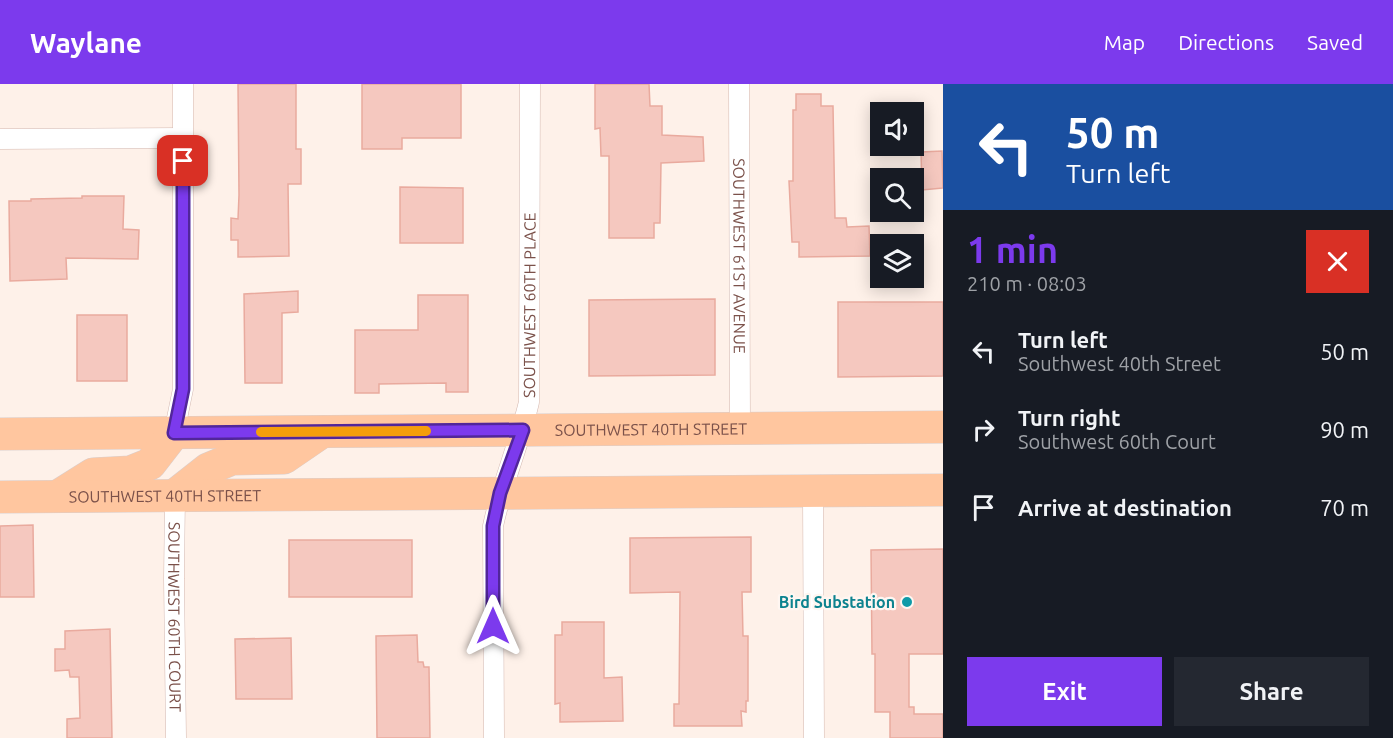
<!DOCTYPE html>
<html lang="en">
<head>
<meta charset="utf-8">
<style>
  body { margin:0; font-family:Ubuntu,sans-serif; background:#242831; color:#f1f3f6; height:100vh; display:flex; flex-direction:column; font-size:22px; white-space:nowrap }
  * { box-sizing:border-box; margin:0 }
  p { font-size:20px; color:#9ea1a6 }
  .icon { flex:none; width:33px; height:33px; fill:none; stroke:currentColor; stroke-width:2; stroke-linecap:round; stroke-linejoin:round }
  .map { position:relative; flex:1; overflow:hidden }
  .details { display:flex; flex-direction:column; background:#171b24; width:450px }
  .details>* { flex:none }
  .banner { background:#1a4fa0; color:#fff; overflow:hidden }
  .fabs { position:absolute; left:870px; top:18px; display:grid; gap:12px }
  .fabs a { display:grid; place-items:center; width:54px; height:54px; border-radius:0px; background:#171b24; box-shadow:0 3px 15px #0003; font-size:30px }
  .pin { position:absolute; display:grid; place-items:center; width:51px; height:51px; color:#fff; margin:-26px; border-radius:12px; box-shadow:0 3px 9px #0006 }
  .me { position:absolute; width:66px; margin:-33px; rotate:0deg; stroke-linejoin:round; filter:drop-shadow(0 0 4px #0008) }
  .turn { display:flex; align-items:center; gap:21px; height:126px; padding:0 24px; font-size:27px }
  .turn .icon { width:78px; height:78px; stroke-width:2.5 }
  .turn b { display:block; font-size:42px; line-height:51px }
  .round { display:grid; place-items:center; flex:none; width:63px; height:63px; border-radius:0px; background:#242831 }
  .head { display:flex; align-items:center; justify-content:space-between; height:102px; padding:0 24px }
  h1 { font-size:36px; font-weight:600; line-height:45px; color:#7c3aed }
  .action { display:flex; gap:12px; margin-top:auto; padding:12px 24px }
  .action a { flex:1; height:69px; border-radius:0px; background:#7c3aed; color:#fff; font-size:24px; font-weight:600; line-height:69px; text-align:center }
  .action a+a { background:#242831; color:#f1f3f6 }
  ul { padding:0; list-style:none }
  li { display:flex; align-items:center; gap:18px; height:78px; padding:0 24px }
  li div { flex:1 }
  li b { display:block; font-size:22px }
  li em { font-style:normal }
  header { display:flex; align-items:center; gap:36px; box-sizing:border-box; height:84px; padding:0 30px; background:#7c3aed; color:#fff }
  header strong { font-size:28px }
  nav { display:flex; gap:33px; margin-inline-start:auto; font-size:21px }
  main { display:flex; flex:1; min-height:0 }
  .map>svg:first-child { display:block }
  .building { fill:#f5c8bf; stroke:#e9aa9e; stroke-width:1.5 }
  .lines { fill:none; stroke-linecap:round; stroke-linejoin:round }
  .street-casing { stroke:#d4b8b0; stroke-width:21 }
  .primary-casing { stroke:#dacecc; stroke-width:33 }
  .street { stroke:#fff; stroke-width:20 }
  .primary { stroke:#ffc69f; stroke-width:32 }
  .route-casing { stroke:#51269a; stroke-width:15 }
  .route { stroke:#7c3aed; stroke-width:10 }
  .slow { stroke:#f59e0b; stroke-width:10 }
  .culture-dot { fill:#0f9aa8; stroke:#fff6f1; stroke-width:2 }
  .labels { text-anchor:middle; stroke-width:4.5; stroke-linejoin:round; paint-order:stroke }
  .street-label { font-size:16px; fill:#7b514a; stroke:#fff6f1 }
  .culture-label { font-size:16px; font-weight:bold; fill:#0d838f; stroke:#fff6f1; text-anchor:end }
</style>
</head>
<body>
<header>
<strong>Waylane</strong>
<nav><a>Map</a><a>Directions</a><a>Saved</a></nav>
</header>
<main>
<div class="map">
<svg width="943" height="654" viewBox="0 0 943 654">
  <rect width="100%" height="100%" fill="#fef1e9"/>
  <!-- building -->
  <path class="building" d="M 238,0 L 296,0 L 296,65 L 301,65 L 301,100 L 288,100 L 289,172 L 238,173 L 238,156 L 231,156 L 231,134 L 238,135 L 239,111 Z
    M 362,0 L 461,0 L 461,54 L 402,54 L 402,65 L 362,65 Z
    M 595,0 L 649,0 L 650,22 L 662,22 L 662,51 L 703,53 L 704,77 L 661,79 L 660,139 L 654,139 L 654,154 L 609,154 L 609,72 L 601,72 L 600,44 L 595,45 Z
    M 796,10 L 821,10 L 821,22 L 833,22 L 835,134 L 846,134 L 847,143 L 869,142 L 870,172 L 799,173 L 799,158 L 792,158 L 789,97 L 793,97 L 793,26 L 796,26 Z
    M 942,67 L 943,104 L 922,106 L 921,68 Z
    M 400,103 L 463,104 L 463,159 L 400,159 Z
    M 82,112 L 124,112 L 123,145 L 139,146 L 138,175 L 66,174 L 67,195 L 10,197 L 9,117 L 31,117 L 31,115 L 82,114 Z
    M 298,207 L 298,228 L 282,229 L 282,299 L 245,299 L 244,210 Z
    M 418,211 L 468,211 L 468,308 L 446,308 L 446,299 L 379,300 L 379,309 L 355,309 L 355,246 L 418,246 Z
    M 715,215 L 715,291 L 589,292 L 589,216 Z
    M 838,218 L 943,218 L 943,292 L 838,293 Z
    M 77,231 L 127,231 L 127,297 L 77,297 Z
    M 33,441 L 34,513 L 0,513 L 0,442 Z
    M 751,453 L 751,508 L 742,508 L 743,552 L 748,552 L 748,617 L 746,617 L 746,628 L 741,627 L 742,642 L 674,642 L 674,620 L 679,620 L 680,508 L 630,509 L 630,454 Z
    M 289,456 L 412,456 L 412,513 L 289,513 Z
    M 943,465 L 943,570 L 909,570 L 909,623 L 914,623 L 914,630 L 943,630 L 943,654 L 890,654 L 890,628 L 875,628 L 875,570 L 872,570 L 871,466 Z
    M 562,538 L 604,538 L 604,594 L 622,593 L 623,637 L 560,638 L 560,619 L 555,620 L 555,551 L 562,551 Z
    M 110,545 L 112,654 L 67,654 L 67,635 L 80,634 L 79,593 L 70,593 L 69,586 L 55,587 L 55,565 L 65,565 L 65,547 Z
    M 417,551 L 418,578 L 423,578 L 424,583 L 429,583 L 430,654 L 377,654 L 376,552 Z
    M 291,554 L 292,615 L 236,615 L 235,555 Z"/>
  <g class="lines">
    <defs>
      <g id="street">
        <path id="s1" d="M 739,0 L 740,345"/>
        <path d="M 0,55 L 183,54"/>
        <path d="M 174,349 L 183,305 L 183,0"/>
        <path d="M 813,407 L 814,654"/>
        <path id="s2" d="M 175,411 L 174,495 L 176,654"/>
        <path id="s3" d="M 494,654 L 493,442 C 502,399 519,361 529,318 L 530,0"/>
      </g>
      <g id="primary">
        <path id="s4" d="M 0,350 L 943,343"/>
        <path d="M 175,411 L 208,385 L 232,375 L 284,374 L 322,348"/>
        <path d="M 58,412 L 93,390 L 130,388 L 150,380 L 174,349"/>
        <path id="s5" d="M 0,413 L 943,406"/>
      </g>
    </defs>
    <!-- street casing -->
    <use href="#street" class="street-casing"/>
    <!-- primary casing -->
    <use href="#primary" class="primary-casing"/>
    <!-- street -->
    <use href="#street" class="street"/>
    <!-- primary -->
    <use href="#primary" class="primary"/>
  </g>
  <g class="lines">
    <defs>
      <path id="route" d="M 183,77 L 183,305 L 174,349 L 523,346 L 500,409 L 493,442 L 493,542"/>
    </defs>
    <!-- route casing -->
    <use href="#route" class="route-casing"/>
    <!-- route -->
    <use href="#route" class="route"/>
    <!-- slow -->
    <path class="slow" d="M 261,348 L 426,347"/>
  </g>
  <!-- markers -->
  <circle class="culture-dot" cx="907" cy="518" r="6"/>
  <g class="labels">
    <!-- street labels -->
    <g class="street-label">
      <text dy="6" stroke="none"><textPath href="#s1" startOffset="172">SOUTHWEST 61ST AVENUE</textPath></text>
      <text dy="6" stroke="none"><textPath href="#s3" startOffset="438">SOUTHWEST 60TH PLACE</textPath></text>
      <text dy="6" stroke="none"><textPath href="#s4" startOffset="651">SOUTHWEST 40TH STREET</textPath></text>
      <text dy="6" stroke="none"><textPath href="#s5" startOffset="165">SOUTHWEST 40TH STREET</textPath></text>
      <text dy="6" stroke="none"><textPath href="#s2" startOffset="122">SOUTHWEST 60TH COURT</textPath></text>
    </g>
    <!-- culture labels -->
    <g class="culture-label">
      <text x="895" y="524">Bird Substation</text>
    </g>
  </g>
</svg>
<div class="fabs">
<a><svg class="icon" aria-label="sound" viewBox="0 0 24 24"><path d="M4 9h4l5-4v14l-5-4H4zM17 9q2 3 0 6"/></svg></a>
<a><svg class="icon" aria-label="search" viewBox="0 0 24 24"><circle cx="10" cy="10" r="6"/><path d="M15 15l6 6"/></svg></a>
<a><svg class="icon" aria-label="layers" viewBox="0 0 24 24"><path d="M12 4l9 5-9 5-9-5zM3 14l9 5 9-5"/></svg></a>
</div>
<div class="pin" style="left:183px;top:77px;background:#d93025"><svg class="icon" aria-label="arrive" viewBox="0 0 24 24"><path d="M6 21V4h12l-3 4 3 4H6"/></svg></div>
<svg class="me" style="left:493px;top:542px" viewBox="-20 -20 40 40"><path d="M0-17L14 15 0 8-14 15z" fill="#7c3aed" stroke="#fff" stroke-width="4"/></svg>
</div>
<section class="details">
<div class="banner">
<div class="turn"><svg class="icon" aria-label="left" viewBox="0 0 24 24"><path d="M17 20v-9H6M10 6l-5 5 5 5"/></svg><div><b>50 m</b>Turn left</div></div>
</div>
<div class="head"><div><h1>1 min</h1><p>210 m · 08:03</p></div><a class="round" style="background:#d93025;color:#fff"><svg class="icon" aria-label="close" viewBox="0 0 24 24"><path d="M6 6l12 12M18 6L6 18"/></svg></a></div>
<ul>
<li><svg class="icon" aria-label="left" viewBox="0 0 24 24"><path d="M17 20v-9H6M10 6l-5 5 5 5"/></svg><div><b>Turn left</b><p>Southwest 40th Street</p></div><em>50 m</em></li>
<li><svg class="icon" aria-label="right" viewBox="0 0 24 24"><path d="M7 20v-9h11M14 6l5 5-5 5"/></svg><div><b>Turn right</b><p>Southwest 60th Court</p></div><em>90 m</em></li>
<li><svg class="icon" aria-label="arrive" viewBox="0 0 24 24"><path d="M6 21V4h12l-3 4 3 4H6"/></svg><div><b>Arrive at destination</b></div><em>70 m</em></li>
</ul>
<div class="action"><a>Exit</a><a>Share</a></div>
</section>
</main>
</body>
</html>
